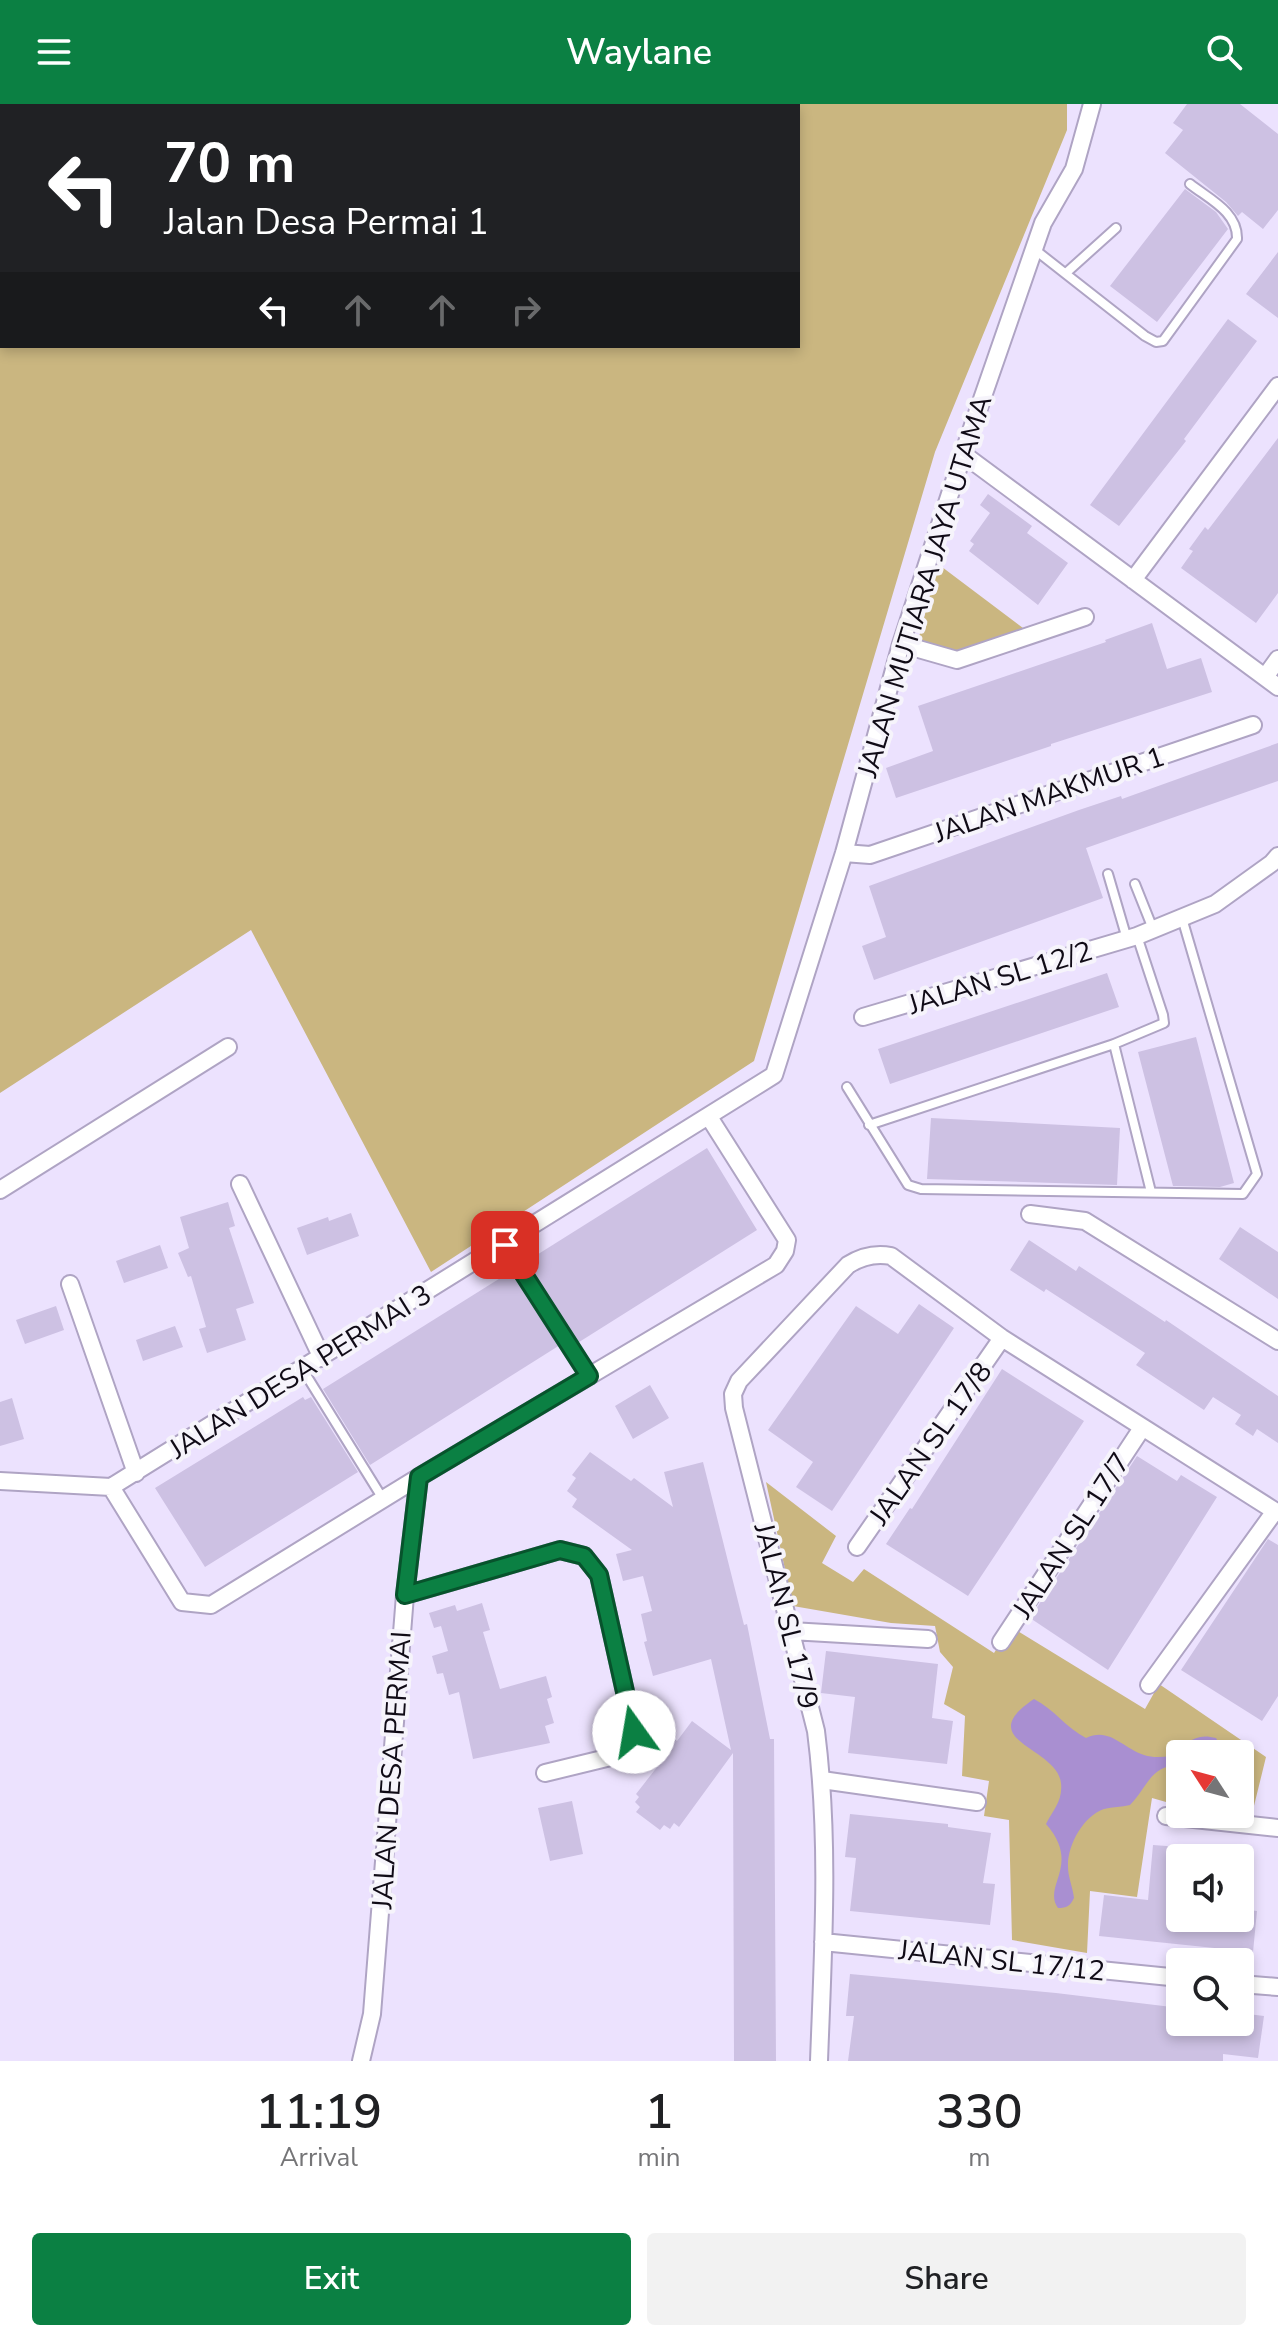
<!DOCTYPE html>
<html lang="en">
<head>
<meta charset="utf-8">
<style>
  body { margin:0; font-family:"Nunito Sans",sans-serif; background:#f2f2f2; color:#202124; height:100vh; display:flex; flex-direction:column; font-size:30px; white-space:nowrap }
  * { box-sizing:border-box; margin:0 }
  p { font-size:26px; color:#757577 }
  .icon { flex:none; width:44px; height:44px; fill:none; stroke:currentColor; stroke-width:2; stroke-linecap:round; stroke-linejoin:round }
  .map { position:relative; height:1957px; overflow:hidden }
  .panel { display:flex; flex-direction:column; background:#fff; flex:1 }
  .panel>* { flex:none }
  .top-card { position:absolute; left:0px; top:0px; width:800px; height:244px; box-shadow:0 4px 12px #0003; background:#202124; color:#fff; overflow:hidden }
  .needle { width:52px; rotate:306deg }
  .tools { position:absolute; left:1166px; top:1636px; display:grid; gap:16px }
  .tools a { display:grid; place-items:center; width:88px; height:88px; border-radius:8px; background:#fff; box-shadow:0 4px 12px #0003; font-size:40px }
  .pin { position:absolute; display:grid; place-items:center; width:68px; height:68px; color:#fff; margin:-34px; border-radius:16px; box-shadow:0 4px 12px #0006 }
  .me { position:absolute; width:88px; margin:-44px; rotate:347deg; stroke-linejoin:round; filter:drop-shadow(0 0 6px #0008) }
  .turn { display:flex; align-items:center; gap:28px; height:168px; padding:0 32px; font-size:36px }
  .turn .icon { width:104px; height:104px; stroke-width:2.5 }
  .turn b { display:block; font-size:56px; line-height:68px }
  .lanes { display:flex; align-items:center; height:76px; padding:0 32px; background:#0003; justify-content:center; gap:40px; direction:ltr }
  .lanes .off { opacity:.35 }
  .eta { display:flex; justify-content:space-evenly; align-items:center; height:136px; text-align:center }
  .eta b { font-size:48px; font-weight:600; line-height:56px }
  .button { display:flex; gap:16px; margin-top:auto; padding:16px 32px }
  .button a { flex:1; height:92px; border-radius:8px; background:#0b8043; color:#fff; font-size:32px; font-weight:600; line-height:92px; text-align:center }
  .button a+a { background:#f2f2f2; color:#202124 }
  header { display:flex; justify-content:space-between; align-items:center; height:104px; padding:0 32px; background:#0b8043; color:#fff; font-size:36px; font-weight:600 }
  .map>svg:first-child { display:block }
  .green { fill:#cab680; fill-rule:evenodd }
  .water { fill:#a98fd1 }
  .building { fill:#cdc1e3 }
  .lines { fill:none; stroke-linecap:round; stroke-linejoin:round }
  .service-casing { stroke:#afa4c4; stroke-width:12 }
  .minor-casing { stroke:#afa4c4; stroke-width:20 }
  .service { stroke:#fff; stroke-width:8 }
  .minor { stroke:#fff; stroke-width:16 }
  .route-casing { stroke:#07532c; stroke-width:20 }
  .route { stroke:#0b8043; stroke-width:14 }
  .labels { text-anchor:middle; stroke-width:8; stroke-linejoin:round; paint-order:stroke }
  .street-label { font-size:28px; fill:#100b16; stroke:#f6f4fb }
</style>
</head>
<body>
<header><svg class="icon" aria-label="menu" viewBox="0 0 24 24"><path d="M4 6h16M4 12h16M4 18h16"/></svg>Waylane<svg class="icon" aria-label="search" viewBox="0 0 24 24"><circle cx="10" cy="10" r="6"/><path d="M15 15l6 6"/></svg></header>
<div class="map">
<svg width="1278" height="1957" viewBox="0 0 1278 1957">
  <rect width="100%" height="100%" fill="#ece2fe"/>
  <!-- green -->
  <path class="green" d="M 0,0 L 1067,0 L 1067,26 L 935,348 L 754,957 L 431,1168 L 251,826 L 0,989 ZM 798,2 L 798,242 L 2,242 L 2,2 Z
    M 938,460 L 1027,527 L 957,550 L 918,537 Z
    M 766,1378 L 836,1432 L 822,1459 L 853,1478 L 864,1465 L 994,1549 L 1011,1523 L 1145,1605 L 1159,1580 L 1266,1653 L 1252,1710 L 1238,1716 L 1213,1710 L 1240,1710 L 1240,1650 L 1180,1650 L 1180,1702 L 1152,1694 L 1137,1793 L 1090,1787 L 1087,1849 L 1012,1836 L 1009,1716 L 984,1712 L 989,1677 L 962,1672 L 965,1612 L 944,1600 L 953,1563 L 940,1548 L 935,1522 L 891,1519 L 793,1502 Z"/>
  <!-- water -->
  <path class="water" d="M 1034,1595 C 1054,1605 1066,1624 1086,1634 C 1110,1623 1122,1644 1144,1651 C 1153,1654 1162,1653 1171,1652 C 1187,1640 1194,1628 1216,1634 L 1221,1643 L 1221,1650 L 1180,1650 L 1180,1661 C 1150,1661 1148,1683 1130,1701 C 1122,1703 1112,1703 1104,1705 C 1083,1712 1067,1742 1068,1763 C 1068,1773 1073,1784 1074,1794 C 1070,1802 1067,1804 1058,1804 C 1042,1782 1082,1761 1046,1720 C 1053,1706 1063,1697 1061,1679 C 1057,1643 971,1637 1034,1595 Z"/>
  <!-- building -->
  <path class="building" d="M 1187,0 L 1240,0 L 1278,30 L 1278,106 L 1263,125 L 1242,108 L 1238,112 L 1226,98 L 1165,49 L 1183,26 L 1173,19 Z
    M 1185,85 L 1216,108 L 1228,125 L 1157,218 L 1110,182 Z
    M 1278,148 L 1278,214 L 1246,190 Z
    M 1228,215 L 1257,237 L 1184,335 L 1186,337 L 1119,422 L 1090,401 Z
    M 1278,334 L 1278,489 L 1256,519 L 1181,464 L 1193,447 L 1189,445 L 1205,423 L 1208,426 Z
    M 988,390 L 1032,422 L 1027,429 L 1068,459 L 1038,501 L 969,447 L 974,440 L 970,437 L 990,409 L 980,401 Z
    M 1152,519 L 1167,565 L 1201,554 L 1212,588 L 1051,640 L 1051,642 L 896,694 L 886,664 L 933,647 L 918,602 L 1106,538 L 1105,536 Z
    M 1278,639 L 1278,677 L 1086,744 L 1103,794 L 874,876 L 862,842 L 886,833 L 869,782 L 1079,706 L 1121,692 L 1122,695 Z
    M 1107,869 L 1119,903 L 890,980 L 878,945 Z
    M 1196,933 L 1234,1079 L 1220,1083 L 1173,1082 L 1138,948 Z
    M 931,1014 L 1120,1024 L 1117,1081 L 927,1075 Z
    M 707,1044 L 757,1126 L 576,1240 L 524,1159 Z
    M 228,1098 L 235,1122 L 229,1124 L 254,1199 L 236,1205 L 246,1236 L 207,1249 L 199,1225 L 206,1223 L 191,1172 L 188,1173 L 178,1149 L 189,1144 L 180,1113 Z
    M 351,1109 L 359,1132 L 307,1151 L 297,1124 L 328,1113 L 329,1117 Z
    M 1240,1123 L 1278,1148 L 1278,1195 L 1219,1155 Z
    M 1029,1136 L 1076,1167 L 1079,1162 L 1165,1218 L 1166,1216 L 1278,1292 L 1278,1339 L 1257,1325 L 1253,1332 L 1235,1320 L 1241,1311 L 1213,1293 L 1204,1306 L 1136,1261 L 1145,1249 L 1046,1185 L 1044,1188 L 1010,1166 Z
    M 160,1141 L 168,1164 L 124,1179 L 116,1157 Z
    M 513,1166 L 560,1241 L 370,1361 L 323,1285 Z
    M 919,1200 L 954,1224 L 832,1407 L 796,1383 L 813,1358 L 768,1326 L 856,1202 L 898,1230 Z
    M 56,1202 L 64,1226 L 25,1240 L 16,1216 Z
    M 175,1222 L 183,1243 L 143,1257 L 136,1236 Z
    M 1002,1265 L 1084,1317 L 968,1492 L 886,1440 L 910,1404 L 912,1405 Z
    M 650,1281 L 669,1314 L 633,1335 L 615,1302 Z
    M 303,1293 L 305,1296 L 311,1293 L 358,1368 L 205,1463 L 155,1384 Z
    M 12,1294 L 24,1335 L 0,1342 L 0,1298 Z
    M 590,1348 L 631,1377 L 634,1374 L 673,1403 L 664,1368 L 703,1358 L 744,1521 L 747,1520 L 770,1635 L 774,1635 L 776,1957 L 734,1957 L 733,1649 L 679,1723 L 674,1719 L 670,1725 L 664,1721 L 660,1726 L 636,1708 L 640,1703 L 635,1698 L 639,1693 L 636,1690 L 661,1658 L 654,1653 L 670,1632 L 677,1637 L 692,1617 L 731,1646 L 711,1555 L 653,1572 L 644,1538 L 647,1537 L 641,1510 L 652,1507 L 643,1472 L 623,1477 L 616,1450 L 632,1446 L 572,1403 L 577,1395 L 567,1387 L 576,1374 L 572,1371 Z
    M 1137,1352 L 1177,1377 L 1181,1371 L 1217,1393 L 1108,1566 L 1030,1514 Z
    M 1268,1435 L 1278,1441 L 1278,1592 L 1262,1617 L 1181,1566 Z
    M 482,1499 L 490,1526 L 483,1528 L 500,1585 L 546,1572 L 552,1593 L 547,1595 L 554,1619 L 545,1622 L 550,1639 L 473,1655 L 459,1588 L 449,1591 L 443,1569 L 437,1570 L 432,1552 L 448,1547 L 441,1522 L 434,1524 L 429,1509 L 455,1501 L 457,1507 Z
    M 826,1547 L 938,1560 L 932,1614 L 953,1617 L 947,1660 L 848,1649 L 855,1593 L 821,1589 Z
    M 572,1697 L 583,1750 L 550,1757 L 538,1704 Z
    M 850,1710 L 948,1720 L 948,1723 L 991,1729 L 983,1779 L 995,1780 L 990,1821 L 850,1807 L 856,1754 L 845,1753 Z
    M 1153,1741 L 1180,1743 L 1180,1814 L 1240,1814 L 1240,1805 L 1257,1807 L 1253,1848 L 1099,1832 L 1104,1791 L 1148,1796 Z
    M 850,1870 L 1056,1889 L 1180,1904 L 1180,1918 L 1240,1918 L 1240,1909 L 1264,1912 L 1258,1954 L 1223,1950 L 1223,1957 L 848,1957 L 854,1912 L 846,1912 Z"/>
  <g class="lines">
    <defs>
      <path id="service" d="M 1034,145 L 1145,232 L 1156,238 L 1163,237 L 1237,135 C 1238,108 1209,95 1190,80
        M 1066,169 L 1116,124
        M 1108,770 L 1127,835
        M 1135,780 L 1153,825
        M 1114,940 L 1151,1088
        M 847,983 L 908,1081 L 921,1085 L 1243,1090 L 1257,1070 L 1182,814
        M 869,1021 L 1114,940 L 1164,919 L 1163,911 L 1137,832
        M 505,1141 L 588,1272
        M 303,1266 L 383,1395"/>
      <path id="minor" d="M 963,350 L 1278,583
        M 1133,476 L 1278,282
        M 901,540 L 957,556 L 1085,513
        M 1265,573 L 1278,555
        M 844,749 L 870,751 L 1253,621
        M 863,913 L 1137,832 L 1215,800 L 1272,759 L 1278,752
        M 240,1080 L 322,1254
        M 0,1086 L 228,943
        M 1030,1110 L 1085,1117 L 1278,1237
        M 70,1180 L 136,1369
        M 0,1377 L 111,1383
        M 111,1383 L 774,971 L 844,749 L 901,540 L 963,350 L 1043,119 L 1074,65 L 1092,0
        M 111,1383 L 182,1498 L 211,1501 L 419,1373 L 776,1161 L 785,1147 L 787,1136 L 709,1013
        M 857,1443 L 1002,1234
        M 405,1491 L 560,1446 L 584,1452 L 599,1471 L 634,1628 L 619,1651 L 545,1669
        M 791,1527 L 928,1535
        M 1001,1538 L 1142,1324
        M 1149,1581 L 1275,1407
        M 822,1676 L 977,1698
        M 1166,1712 L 1278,1724
        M 823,1838 L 1180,1874
        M 1240,1880 L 1278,1883
        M 361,1957 L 372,1910 L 405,1491 L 419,1373
        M 819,1957 C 823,1848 830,1736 816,1627 L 734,1304 L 733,1290 L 739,1277 L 848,1161 C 862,1152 875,1149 891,1152 L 1002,1234 L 1278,1409"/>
    </defs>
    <!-- service casing -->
    <use href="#service" class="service-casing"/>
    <!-- minor casing -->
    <use href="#minor" class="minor-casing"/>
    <!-- service -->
    <use href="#service" class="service"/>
    <!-- minor -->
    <use href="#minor" class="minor"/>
  </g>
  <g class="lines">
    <defs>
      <path id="route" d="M 505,1141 L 589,1272 L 419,1373 L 405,1491 L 560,1446 L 584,1452 L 599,1471 L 634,1628"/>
    </defs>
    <!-- route casing -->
    <use href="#route" class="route-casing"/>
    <!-- route -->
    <use href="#route" class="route"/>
  </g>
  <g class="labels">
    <!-- street labels -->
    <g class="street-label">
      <text transform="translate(924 482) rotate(-73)" y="10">JALAN MUTIARA JAYA UTAMA</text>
      <text transform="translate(1049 690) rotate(-19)" y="10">JALAN MAKMUR 1</text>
      <text transform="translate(1000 873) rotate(-17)" y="10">JALAN SL 12/2</text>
      <text transform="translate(300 1267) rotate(-32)" y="10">JALAN DESA PERMAI 3</text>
      <text transform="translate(930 1339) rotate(-55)" y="10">JALAN SL 17/8</text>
      <text transform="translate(1071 1431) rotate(-57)" y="10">JALAN SL 17/7</text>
      <text transform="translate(787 1512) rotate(76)" y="10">JALAN SL 17/9</text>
      <text transform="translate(391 1666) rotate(-86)" y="10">JALAN DESA PERMAI</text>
      <text transform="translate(1002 1856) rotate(6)" y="10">JALAN SL 17/12</text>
    </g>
  </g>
</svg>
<div class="tools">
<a><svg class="needle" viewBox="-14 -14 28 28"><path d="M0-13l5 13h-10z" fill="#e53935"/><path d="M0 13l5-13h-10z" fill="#757577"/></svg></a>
<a><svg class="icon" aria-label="sound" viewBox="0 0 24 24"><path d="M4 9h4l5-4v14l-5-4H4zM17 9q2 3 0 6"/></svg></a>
<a><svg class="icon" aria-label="search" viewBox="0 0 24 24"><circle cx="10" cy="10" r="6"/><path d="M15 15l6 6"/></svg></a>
</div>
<div class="pin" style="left:505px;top:1141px;background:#d93025"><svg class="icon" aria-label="arrive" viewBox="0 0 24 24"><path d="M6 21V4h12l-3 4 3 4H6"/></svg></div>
<svg class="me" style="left:634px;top:1628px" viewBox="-20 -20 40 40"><circle r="19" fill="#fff"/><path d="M0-13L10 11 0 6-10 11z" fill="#0b8043"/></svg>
<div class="top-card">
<div class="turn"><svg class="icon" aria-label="left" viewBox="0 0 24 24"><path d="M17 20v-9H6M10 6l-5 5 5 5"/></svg><div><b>70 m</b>Jalan Desa Permai 1</div></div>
<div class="lanes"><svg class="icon" aria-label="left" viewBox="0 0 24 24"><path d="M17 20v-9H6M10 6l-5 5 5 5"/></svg><svg class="icon off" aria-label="ahead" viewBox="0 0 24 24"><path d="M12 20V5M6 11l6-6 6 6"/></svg><svg class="icon off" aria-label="ahead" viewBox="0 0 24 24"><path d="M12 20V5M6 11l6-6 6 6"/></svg><svg class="icon off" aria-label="right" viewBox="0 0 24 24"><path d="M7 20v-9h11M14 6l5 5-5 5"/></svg></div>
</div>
</div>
<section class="panel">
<div class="eta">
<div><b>11:19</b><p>Arrival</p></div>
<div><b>1</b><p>min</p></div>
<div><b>330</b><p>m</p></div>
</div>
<div class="button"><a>Exit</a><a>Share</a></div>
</section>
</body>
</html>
